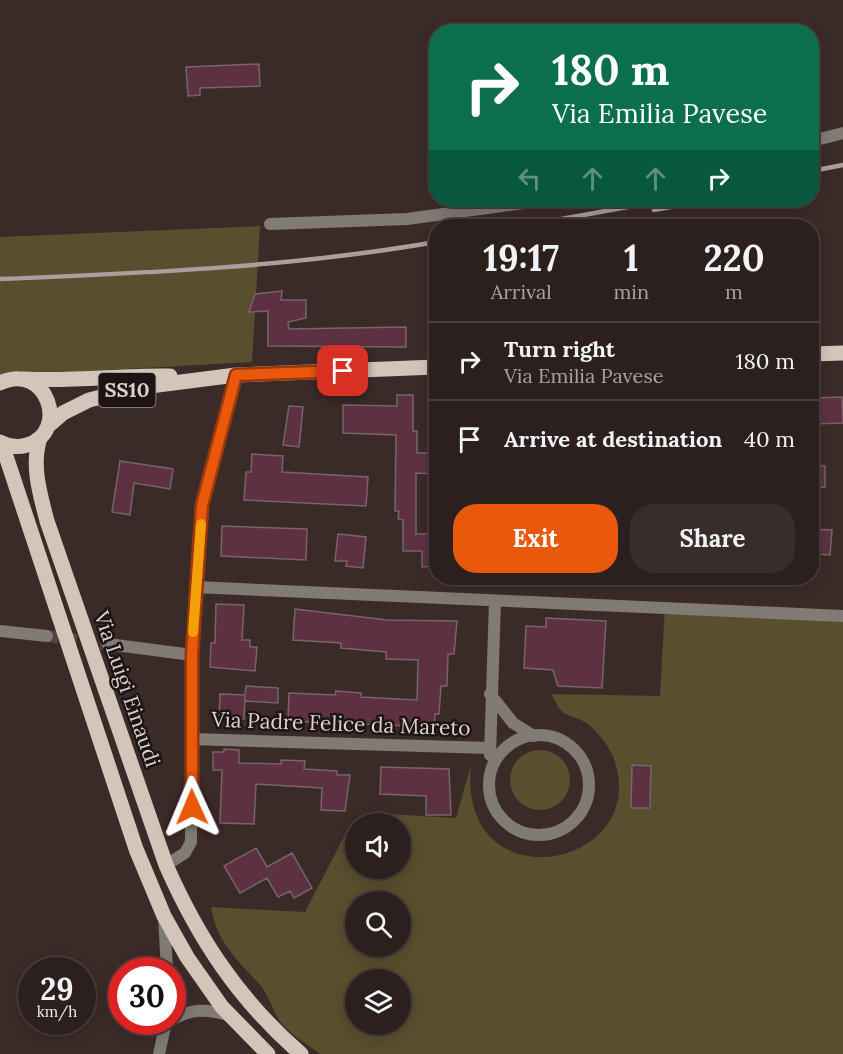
<!DOCTYPE html>
<html lang="en">
<head>
<meta charset="utf-8">
<style>
  body { margin:0; font-family:Lora,serif; background:#382d2b; color:#f1f3f6; height:100vh; display:flex; flex-direction:column; font-size:22px; white-space:nowrap }
  * { box-sizing:border-box; margin:0 }
  p { font-size:20px; color:#a6a3a4 }
  .icon { flex:none; width:33px; height:33px; fill:none; stroke:currentColor; stroke-width:2; stroke-linecap:round; stroke-linejoin:round }
  .map { position:relative; flex:1; overflow:hidden }
  .side { position:absolute; left:429px; top:219px; width:390px; height:366px; display:flex; flex-direction:column; background:#2c201e; border-radius:24px; box-shadow:0 3px 15px #0003,0 0 0 2px #483e3c }
  .side>* { flex:none }
  .banner { position:absolute; left:429px; top:24px; width:390px; height:183px; border-radius:24px; box-shadow:0 3px 15px #0003,0 0 0 2px #483e3c; background:#0b6e4f; color:#fff; overflow:hidden }
  .fabs { position:absolute; left:345px; top:813px; display:grid; gap:12px }
  .fabs a { display:grid; place-items:center; width:66px; height:66px; border-radius:50%; background:#2c201e; box-shadow:0 3px 15px #0003,0 0 0 2px #483e3c; font-size:30px }
  .speed { position:absolute; left:18px; top:957px; display:flex; gap:12px; font-size:30px; font-weight:700; text-align:center }
  .speed>* { display:grid; place-content:center; width:78px; height:78px; border-radius:50%; background:#2c201e; box-shadow:0 3px 15px #0003,0 0 0 2px #483e3c; line-height:1 }
  .speed small { font-size:15px; font-weight:400 }
  .speed .limit { border:9px solid #d22; background:#fff; color:#111 }
  .pin { position:absolute; display:grid; place-items:center; width:51px; height:51px; color:#fff; margin:-26px; border-radius:12px; box-shadow:0 3px 9px #0006 }
  .me { position:absolute; width:66px; margin:-33px; rotate:359deg; stroke-linejoin:round; filter:drop-shadow(0 0 4px #0008) }
  .turn { display:flex; align-items:center; gap:21px; height:126px; padding:0 24px; font-size:27px }
  .turn .icon { width:78px; height:78px; stroke-width:2.5 }
  .turn b { display:block; font-size:42px; line-height:51px }
  .lanes { display:flex; align-items:center; height:57px; padding:0 24px; background:#0003; justify-content:center; gap:30px; direction:ltr }
  .lanes .off { opacity:.35 }
  .eta { display:flex; justify-content:space-evenly; align-items:center; height:102px; text-align:center }
  .eta b { font-size:36px; font-weight:700; line-height:42px }
  .action { display:flex; gap:12px; margin-top:auto; padding:12px 24px }
  .action a { flex:1; height:69px; border-radius:24px; background:#ea580c; color:#fff; font-size:24px; font-weight:700; line-height:69px; text-align:center }
  .action a+a { background:#382d2b; color:#f1f3f6 }
  ul { padding:0; list-style:none }
  li { display:flex; align-items:center; gap:18px; height:78px; padding:0 24px; border-top:2px solid #483e3c }
  li div { flex:1 }
  li b { display:block; font-size:22px }
  li em { font-style:normal }
  .map>svg:first-child { display:block }
  .green { fill:#594e2d; fill-rule:evenodd }
  .building { fill:#5e3142; stroke:#766469; stroke-width:1.5 }
  .lines { fill:none; stroke-linecap:round; stroke-linejoin:round }
  .street-tunnel { stroke:#534441; stroke-width:12; stroke-dasharray:12 6; stroke-linecap:butt }
  .street { stroke:#817a75; stroke-width:12 }
  .primary { stroke:#d3c5ba; stroke-width:15 }
  .rail { stroke:#ab9e9c; stroke-width:4.5 }
  .route-casing { stroke:#983908; stroke-width:15 }
  .route { stroke:#ea580c; stroke-width:10 }
  .slow { stroke:#f59e0b; stroke-width:10 }
  .labels { text-anchor:middle; stroke-width:5; stroke-linejoin:round; paint-order:stroke }
  .shield { fill:#1d1514; stroke:#a39997; stroke-width:1.5 }
  .shield-label { font-size:20px; font-weight:bold; fill:#dcd1cf }
  .street-label { font-size:21px; fill:#dcd1cf; stroke:#1d1514 }
</style>
</head>
<body>
<div class="map">
<svg width="843" height="1054" viewBox="0 0 843 1054">
  <rect width="100%" height="100%" fill="#3b2b28"/>
  <!-- green -->
  <path class="green" d="M 260,226 L 252,362 L 0,376 L 0,237 Z
    M 665,606 L 843,613 L 843,1054 L 320,1054 C 308,1045 293,1036 283,1025 C 273,1014 270,996 260,985 C 237,959 217,943 211,907 L 305,912 L 348,829 L 356,824 L 356,868 L 400,868 L 400,824 L 356,824 L 370,813 L 456,818 L 471,765 C 457,905 649,870 615,762 C 610,747 598,731 585,722 C 578,718 570,717 564,713 C 558,709 555,700 551,694 L 660,696 ZM 356,902 L 400,902 L 400,946 L 356,946 ZM 356,980 L 400,980 L 400,1024 L 356,1024 Z
    M510 780a30 30 0 1 1 60 0a30 30 0 1 1-60 0Z"/>
  <!-- building -->
  <path class="building" d="M 259,64 L 260,86 L 200,88 L 200,95 L 188,96 L 186,67 Z
    M 282,291 L 281,300 L 306,300 L 306,318 L 288,322 L 289,329 L 406,327 L 406,347 L 268,346 L 268,311 L 249,312 L 255,294 Z
    M 397,395 L 413,395 L 413,431 L 417,431 L 417,453 L 436,453 L 436,474 L 416,473 L 416,534 L 436,534 L 436,566 L 422,567 L 422,551 L 403,551 L 403,520 L 398,519 L 399,511 L 395,511 L 396,435 L 343,433 L 343,405 L 397,406 Z
    M 842,397 L 843,423 L 812,424 L 812,398 Z
    M 289,406 L 303,407 L 299,447 L 283,445 Z
    M 252,454 L 283,456 L 282,472 L 368,477 L 366,506 L 244,500 L 246,472 L 251,472 Z
    M 120,461 L 173,469 L 170,489 L 134,483 L 130,515 L 112,512 Z
    M 812,466 L 825,466 L 825,487 L 812,488 Z
    M 222,526 L 307,529 L 306,560 L 221,556 Z
    M 812,529 L 832,530 L 830,555 L 812,554 Z
    M 338,534 L 366,537 L 363,568 L 346,566 L 347,561 L 335,561 Z
    M 216,604 L 244,605 L 242,640 L 250,640 L 250,647 L 257,647 L 255,671 L 210,667 L 211,643 L 215,643 Z
    M 295,609 L 387,620 L 457,621 L 454,654 L 448,654 L 447,686 L 441,686 L 439,714 L 435,714 L 434,727 L 288,721 L 289,693 L 335,695 L 336,691 L 361,693 L 361,697 L 417,700 L 418,660 L 386,659 L 386,652 L 341,648 L 341,643 L 293,640 Z
    M 546,618 L 606,621 L 602,688 L 558,686 L 553,670 L 524,668 L 526,626 L 546,627 Z
    M 246,686 L 278,688 L 278,703 L 245,701 L 245,696 L 244,719 L 219,718 L 220,694 L 245,695 Z
    M 224,749 L 239,750 L 239,763 L 281,764 L 281,760 L 305,761 L 304,769 L 337,771 L 337,775 L 350,775 L 345,811 L 321,810 L 322,788 L 256,784 L 254,824 L 220,823 L 222,770 L 213,770 L 213,752 L 224,752 Z
    M 632,765 L 651,766 L 650,808 L 631,808 Z
    M 381,767 L 449,769 L 451,815 L 426,815 L 426,796 L 380,794 Z
    M 256,848 L 267,867 L 292,853 L 312,888 L 294,898 L 290,891 L 278,897 L 267,878 L 240,893 L 224,866 Z"/>
  <g class="lines">
    <!-- street-tunnel -->
    <path class="street-tunnel" d="M 47,636 L 108,644"/>
    <!-- street -->
    <path class="street" d="M 812,141 L 843,133
      M 270,224 L 407,219 L 545,200
      M 195,587 L 843,616
      M 0,631 L 47,636
      M 108,644 L 192,655
      M 490,694 L 513,723 L 534,736
      M489 785a50 50 0 1 1 100 0a50 50 0 1 1-100 0Z
      M 191,739 L 490,748
      M 490,755 L 495,601
      M 166,865 L 185,853 L 191,842 L 192,655 L 202,505 L 236,375
      M 164,917 L 167,970
      M 172,1020 C 191,1008 207,1009 228,1015
      M 159,1054 L 166,1022"/>
    <!-- primary -->
    <path class="primary" d="M 812,354 L 843,353
      M 24,379 C 73,382 121,375 170,376
      M 0,383 C 46,361 71,431 27,445 C 17,448 9,447 0,442
      M 48,426 L 63,413 L 89,400 L 142,387 L 236,375 L 436,367
      M 40,438 C 31,465 40,494 47,521 L 166,865 C 199,940 239,1000 301,1054
      M 2,444 L 136,849 L 164,916 L 187,957 L 222,1007 L 268,1054"/>
    <!-- rail -->
    <path class="rail" d="M 812,171 L 843,165
      M 654,210 L 710,200
      M 523,226 L 666,200
      M 0,279 C 147,273 292,267 436,242"/>
  </g>
  <g class="lines">
    <defs>
      <path id="route" d="M 192,807 L 192,654 L 202,505 L 236,375 L 343,371"/>
    </defs>
    <!-- route casing -->
    <use href="#route" class="route-casing"/>
    <!-- route -->
    <use href="#route" class="route"/>
    <!-- slow -->
    <path class="slow" d="M 193,632 L 201,524"/>
  </g>
  <g class="labels">
    <!-- shield labels -->
    <rect class="shield" x="98.5" y="373" width="57" height="34" rx="4.5"/>
    <g class="shield-label">
      <text x="127" y="397">SS10</text>
    </g>
    <!-- street labels -->
    <g class="street-label">
      <text transform="translate(127 689) rotate(71)" y="7">Via Luigi Einaudi</text>
      <text transform="translate(341 724) rotate(2)" y="7">Via Padre Felice da Mareto</text>
    </g>
  </g>
</svg>
<div class="fabs">
<a><svg class="icon" aria-label="sound" viewBox="0 0 24 24"><path d="M4 9h4l5-4v14l-5-4H4zM17 9q2 3 0 6"/></svg></a>
<a><svg class="icon" aria-label="search" viewBox="0 0 24 24"><circle cx="10" cy="10" r="6"/><path d="M15 15l6 6"/></svg></a>
<a><svg class="icon" aria-label="layers" viewBox="0 0 24 24"><path d="M12 4l9 5-9 5-9-5zM3 14l9 5 9-5"/></svg></a>
</div>
<div class="speed"><div>29<small>km/h</small></div><div class="limit">30</div></div>
<div class="pin" style="left:343px;top:371px;background:#d93025"><svg class="icon" aria-label="arrive" viewBox="0 0 24 24"><path d="M6 21V4h12l-3 4 3 4H6"/></svg></div>
<svg class="me" style="left:192px;top:807px" viewBox="-20 -20 40 40"><path d="M0-17L14 15 0 8-14 15z" fill="#ea580c" stroke="#fff" stroke-width="4"/></svg>
<div class="banner">
<div class="turn"><svg class="icon" aria-label="right" viewBox="0 0 24 24"><path d="M7 20v-9h11M14 6l5 5-5 5"/></svg><div><b>180 m</b>Via Emilia Pavese</div></div>
<div class="lanes"><svg class="icon off" aria-label="left" viewBox="0 0 24 24"><path d="M17 20v-9H6M10 6l-5 5 5 5"/></svg><svg class="icon off" aria-label="ahead" viewBox="0 0 24 24"><path d="M12 20V5M6 11l6-6 6 6"/></svg><svg class="icon off" aria-label="ahead" viewBox="0 0 24 24"><path d="M12 20V5M6 11l6-6 6 6"/></svg><svg class="icon" aria-label="right" viewBox="0 0 24 24"><path d="M7 20v-9h11M14 6l5 5-5 5"/></svg></div>
</div>
<section class="side">
<div class="eta">
<div><b>19:17</b><p>Arrival</p></div>
<div><b>1</b><p>min</p></div>
<div><b>220</b><p>m</p></div>
</div>
<ul>
<li><svg class="icon" aria-label="right" viewBox="0 0 24 24"><path d="M7 20v-9h11M14 6l5 5-5 5"/></svg><div><b>Turn right</b><p>Via Emilia Pavese</p></div><em>180 m</em></li>
<li><svg class="icon" aria-label="arrive" viewBox="0 0 24 24"><path d="M6 21V4h12l-3 4 3 4H6"/></svg><div><b>Arrive at destination</b></div><em>40 m</em></li>
</ul>
<div class="action"><a>Exit</a><a>Share</a></div>
</section>
</div>
</body>
</html>
